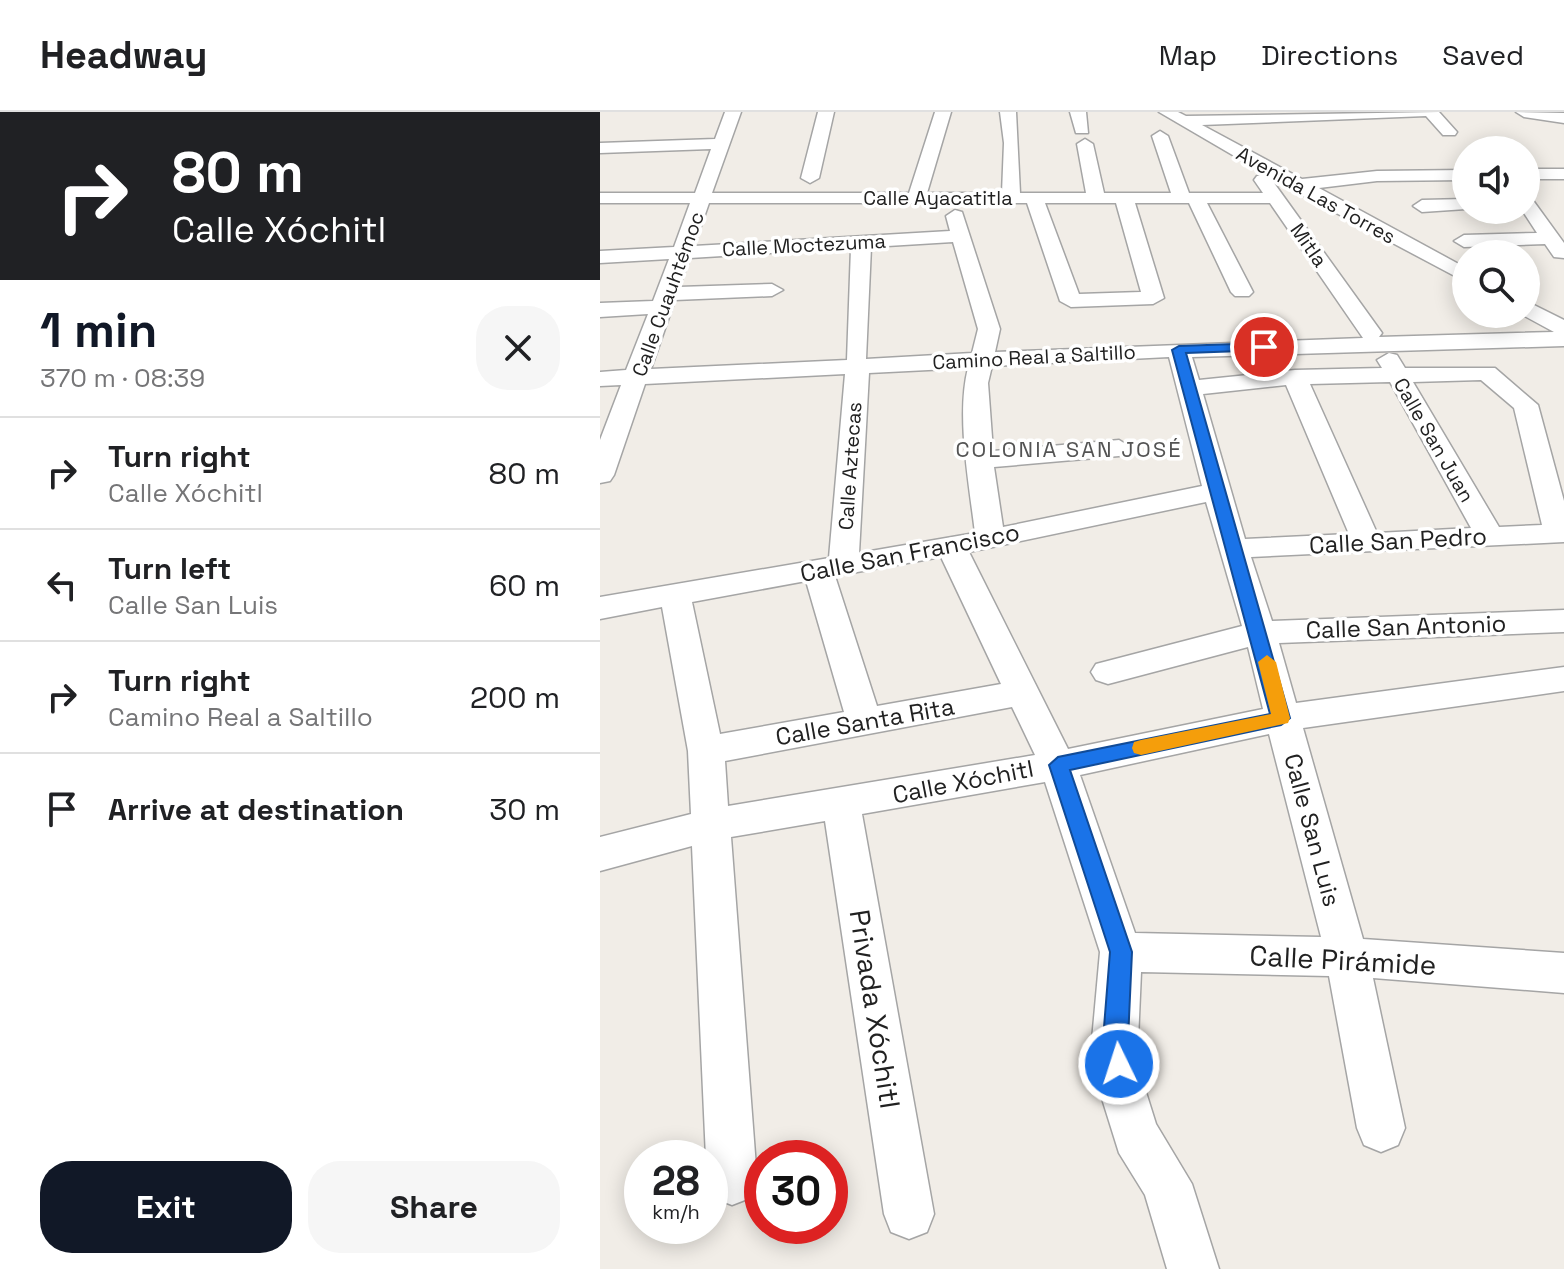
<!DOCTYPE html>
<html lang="en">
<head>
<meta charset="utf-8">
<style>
  body { margin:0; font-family:"Space Grotesk",sans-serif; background:#f6f6f6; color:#202124; height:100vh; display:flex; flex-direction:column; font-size:30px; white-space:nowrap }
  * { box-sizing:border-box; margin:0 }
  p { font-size:26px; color:#757577 }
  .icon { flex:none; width:44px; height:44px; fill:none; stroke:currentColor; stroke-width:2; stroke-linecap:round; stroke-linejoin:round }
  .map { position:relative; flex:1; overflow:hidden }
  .sheet { display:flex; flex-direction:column; background:#fff; width:600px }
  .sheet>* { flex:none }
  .guide { background:#202124; color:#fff; overflow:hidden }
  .fabs { position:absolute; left:852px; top:24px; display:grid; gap:16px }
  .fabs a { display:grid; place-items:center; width:88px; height:88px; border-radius:50%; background:#fff; box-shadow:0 4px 20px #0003; font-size:40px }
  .speed { position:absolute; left:24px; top:1028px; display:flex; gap:16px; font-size:40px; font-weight:700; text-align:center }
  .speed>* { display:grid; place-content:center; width:104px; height:104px; border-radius:50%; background:#fff; box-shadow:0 4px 20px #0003; line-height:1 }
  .speed small { font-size:20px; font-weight:400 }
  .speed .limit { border:12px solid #d22; background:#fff; color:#111 }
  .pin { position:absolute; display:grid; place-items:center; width:68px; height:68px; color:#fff; margin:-34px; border:4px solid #fff; border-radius:50%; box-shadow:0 2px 8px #0007 }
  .me { position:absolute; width:88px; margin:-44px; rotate:356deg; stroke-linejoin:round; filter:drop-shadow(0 0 6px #0008) }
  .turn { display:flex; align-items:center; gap:28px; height:168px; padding:0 40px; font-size:36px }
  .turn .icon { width:104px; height:104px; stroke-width:2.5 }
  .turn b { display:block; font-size:56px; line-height:68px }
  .round { display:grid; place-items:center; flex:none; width:84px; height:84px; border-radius:32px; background:#f6f6f6 }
  .summary { display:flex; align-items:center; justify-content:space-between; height:136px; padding:0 40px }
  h1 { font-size:48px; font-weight:800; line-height:60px; color:#111827 }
  .cta { display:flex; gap:16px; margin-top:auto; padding:16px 40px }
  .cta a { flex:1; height:92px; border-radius:32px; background:#111827; color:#fff; font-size:32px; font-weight:800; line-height:92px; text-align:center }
  .cta a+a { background:#f6f6f6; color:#202124 }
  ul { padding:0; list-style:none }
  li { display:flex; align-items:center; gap:24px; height:112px; padding:0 40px; border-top:2px solid #e0e0e0 }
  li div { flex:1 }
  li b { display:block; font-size:30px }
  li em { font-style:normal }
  header { display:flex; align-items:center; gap:48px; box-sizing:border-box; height:112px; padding:0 40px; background:#fff; border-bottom:2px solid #e0e0e0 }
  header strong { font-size:38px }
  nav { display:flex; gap:44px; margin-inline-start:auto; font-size:28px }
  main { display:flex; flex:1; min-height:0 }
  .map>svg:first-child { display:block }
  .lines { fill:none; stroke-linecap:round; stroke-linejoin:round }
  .minor-casing { stroke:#a5a5a5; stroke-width:3 }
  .minor { fill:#fff; fill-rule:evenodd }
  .route { fill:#1a73e8; stroke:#114b97; stroke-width:2 }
  .slow { fill:#f59e0b }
  .labels { text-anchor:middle; stroke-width:7; stroke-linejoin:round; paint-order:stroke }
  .far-street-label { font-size:20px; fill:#212121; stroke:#fff }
  .far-neighbourhood-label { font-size:22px; letter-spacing:2px; fill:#545454; stroke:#fff }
  .street-label { font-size:24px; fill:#212121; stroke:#fff }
  .near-street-label { font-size:28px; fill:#212121; stroke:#fff }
</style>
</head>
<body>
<header>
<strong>Headway</strong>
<nav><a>Map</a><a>Directions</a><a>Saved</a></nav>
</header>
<main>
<section class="sheet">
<div class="guide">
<div class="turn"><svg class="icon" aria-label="right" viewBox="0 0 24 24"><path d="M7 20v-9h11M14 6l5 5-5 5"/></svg><div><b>80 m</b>Calle Xóchitl</div></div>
</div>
<div class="summary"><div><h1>1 min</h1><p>370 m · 08:39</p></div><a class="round"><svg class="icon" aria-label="close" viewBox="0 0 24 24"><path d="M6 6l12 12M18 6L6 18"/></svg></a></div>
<ul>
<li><svg class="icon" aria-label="right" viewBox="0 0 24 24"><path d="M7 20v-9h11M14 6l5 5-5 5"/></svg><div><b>Turn right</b><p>Calle Xóchitl</p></div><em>80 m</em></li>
<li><svg class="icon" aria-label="left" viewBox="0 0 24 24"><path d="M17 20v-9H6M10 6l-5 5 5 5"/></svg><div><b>Turn left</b><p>Calle San Luis</p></div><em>60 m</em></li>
<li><svg class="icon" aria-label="right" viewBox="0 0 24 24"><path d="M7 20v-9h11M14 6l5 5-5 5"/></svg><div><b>Turn right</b><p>Camino Real a Saltillo</p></div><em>200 m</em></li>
<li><svg class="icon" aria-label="arrive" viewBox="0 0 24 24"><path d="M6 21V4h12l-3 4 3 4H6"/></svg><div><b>Arrive at destination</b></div><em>30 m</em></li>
</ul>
<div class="cta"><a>Exit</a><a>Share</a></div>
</section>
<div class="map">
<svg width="964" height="1157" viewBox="0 0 964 1157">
  <rect width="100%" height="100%" fill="#f1ede7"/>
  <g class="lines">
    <defs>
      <path id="minor" d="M 125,0 L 141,0 L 112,81 L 309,81 L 335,0 L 351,0 L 327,81 L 402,81 L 404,31 L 400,0 L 416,0 L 420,81 L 486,81 L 477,32 L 485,27 L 493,32 L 504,81 L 571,81 L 552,24 L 560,19 L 568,24 L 589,81 L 663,81 L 654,68 L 657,64 L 669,64 L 782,221 L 779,225 L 954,220 L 921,202 L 926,202 L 926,189 L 964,208 L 964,234 L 592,245 L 599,268 L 695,258 L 782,256 L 777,248 L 789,241 L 797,243 L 805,256 L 895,256 L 938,293 L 964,389 L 964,430 L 651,445 L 672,509 L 964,498 L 964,520 L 679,531 L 696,591 L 964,555 L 964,579 L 703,616 L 763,827 L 964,841 L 964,881 L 773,866 L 805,1016 L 798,1033 L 781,1040 L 764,1033 L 757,1016 L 729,864 L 541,860 L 538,928 L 545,977 L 556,1012 L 592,1072 L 619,1157 L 567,1157 L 545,1083 L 519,1041 L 499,977 L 492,928 L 500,840 L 445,670 L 262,702 L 334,1102 L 327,1120 L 309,1127 L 291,1120 L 284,1102 L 225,709 L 131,725 L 157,1068 L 150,1086 L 132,1093 L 114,1086 L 110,1075 L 110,1046 L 106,1046 L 92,734 L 0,759 L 0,725 L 91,702 L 88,639 L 62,495 L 0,507 L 0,485 L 229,446 L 245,262 L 45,272 L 14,363 L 10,369 L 0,371 L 0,328 L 21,273 L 0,274 L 0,260 L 26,258 L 48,202 L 0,205 L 0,191 L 53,189 L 69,147 L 0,151 L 0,139 L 74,135 L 90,91 L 0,91 L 0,81 L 95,81 L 111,37 L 0,41 L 0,31 L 115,27 ZM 109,91 L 427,91 L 460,189 L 471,195 L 553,192 L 564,186 L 535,91 L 589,91 L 631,180 L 635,184 L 649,184 L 653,180 L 607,91 L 670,91 L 763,226 L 395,240 L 400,217 L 362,100 L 355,98 L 346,104 L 350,119 L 94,134 ZM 445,91 L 516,91 L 541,180 L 479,182 ZM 353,130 L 378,217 L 372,241 L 266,247 L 271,135 ZM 251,136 L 247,248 L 51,257 L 75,188 L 172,184 L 183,178 L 172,172 L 79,175 L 90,146 ZM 569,245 L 602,374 L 403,415 L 394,355 L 519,344 L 532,336 L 519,328 L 393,339 L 388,271 L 392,254 ZM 368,256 C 356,303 369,371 375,421 L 259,441 L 269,261 ZM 881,268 L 914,296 L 942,413 L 899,415 L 813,270 ZM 790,270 L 871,416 L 777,421 L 710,272 ZM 686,273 L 749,422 L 645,427 L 603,282 ZM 606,390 L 642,514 L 496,552 L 491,560 L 496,568 L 508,572 L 648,535 L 663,597 L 468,637 L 369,440 ZM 341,445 L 401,572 L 277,594 L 235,464 ZM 206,469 L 244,600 L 120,622 L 92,490 ZM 412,595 L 435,643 L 128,694 L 125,649 ZM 669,622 L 721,825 L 535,821 L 480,663 Z
        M 218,0 L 234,0 L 219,66 L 210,71 L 201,66 Z
        M 470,0 L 486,0 L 488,21 L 476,21 Z
        M 559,0 L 578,0 L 586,4 L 839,0 L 857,20 L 855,23 L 843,23 L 826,4 L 602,13 L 702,67 L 777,59 L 866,58 L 866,68 L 777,69 L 719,76 L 866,156 L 866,170 L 691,77 Z
        M 916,0 L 964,1 L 964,11 L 924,5 Z
        M 926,57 L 964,57 L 964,67 L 926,67 Z
        M 926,86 L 932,87 L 964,131 L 964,146 L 954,145 L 945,132 L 864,135 L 854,129 L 864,123 L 937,121 L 922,98 L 926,98 Z
        M 866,87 L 866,97 L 822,100 L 813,94 L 822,88 Z"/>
    </defs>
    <!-- minor casing -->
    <use href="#minor" class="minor-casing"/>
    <!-- minor -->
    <use href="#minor" class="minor"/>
  </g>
  <!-- route -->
  <path class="route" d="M 664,231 L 669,232 L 669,238 L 586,241 L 690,606 L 681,613 L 470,658 L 532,840 L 528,928 L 531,952 L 528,961 L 519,965 L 510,961 L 503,928 L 510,840 L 449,653 L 458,645 L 670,602 L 572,238 L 579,234 Z"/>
  <!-- slow -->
  <path class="slow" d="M 667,543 L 676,550 L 690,606 L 688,611 L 541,643 L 534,641 L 532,636 L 534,630 L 541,628 L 671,602 L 658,550 Z"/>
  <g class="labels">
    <!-- far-street labels -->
    <g class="far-street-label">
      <text transform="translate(716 83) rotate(29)" y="7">Avenida Las Torres</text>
      <text x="338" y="93">Calle Ayacatitla</text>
      <text transform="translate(204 133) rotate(-3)" y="7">Calle Moctezuma</text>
      <text transform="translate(709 133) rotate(55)" y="7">Mitla</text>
      <text transform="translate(68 182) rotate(-70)" y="7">Calle Cuauhtémoc</text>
      <text transform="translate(434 245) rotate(-3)" y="7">Camino Real a Saltillo</text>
      <text transform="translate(834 328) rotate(60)" y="7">Calle San Juan</text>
      <text transform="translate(250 354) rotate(-86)" y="7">Calle Aztecas</text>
    </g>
    <!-- far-neighbourhood labels -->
    <g class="far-neighbourhood-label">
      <text x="469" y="345">COLONIA SAN JOSÉ</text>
    </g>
    <!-- street labels -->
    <g class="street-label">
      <text transform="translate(798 429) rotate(-3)" y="8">Calle San Pedro</text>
      <text transform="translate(310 441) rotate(-11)" y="8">Calle San Francisco</text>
      <text transform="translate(806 515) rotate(-2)" y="8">Calle San Antonio</text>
      <text transform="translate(265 610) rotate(-10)" y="8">Calle Santa Rita</text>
      <text transform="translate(363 670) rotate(-11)" y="8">Calle Xóchitl</text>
      <text transform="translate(712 718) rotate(75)" y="8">Calle San Luis</text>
    </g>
    <!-- near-street labels -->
    <g class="near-street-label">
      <text transform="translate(743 848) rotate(3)" y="10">Calle Pirámide</text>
      <text transform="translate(275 897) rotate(81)" y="10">Privada Xóchitl</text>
    </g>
  </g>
</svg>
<div class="fabs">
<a><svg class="icon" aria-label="sound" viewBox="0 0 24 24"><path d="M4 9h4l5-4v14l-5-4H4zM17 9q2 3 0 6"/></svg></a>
<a><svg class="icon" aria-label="search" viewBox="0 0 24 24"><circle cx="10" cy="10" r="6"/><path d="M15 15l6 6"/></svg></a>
</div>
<div class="speed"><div>28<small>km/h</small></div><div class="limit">30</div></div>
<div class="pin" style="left:664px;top:235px;background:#d93025"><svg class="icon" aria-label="arrive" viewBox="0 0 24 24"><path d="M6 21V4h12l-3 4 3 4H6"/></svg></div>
<svg class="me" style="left:519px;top:952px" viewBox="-20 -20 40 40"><circle r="17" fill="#1a73e8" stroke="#fff" stroke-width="3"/><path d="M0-11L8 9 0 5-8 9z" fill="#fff"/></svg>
</div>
</main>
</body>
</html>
